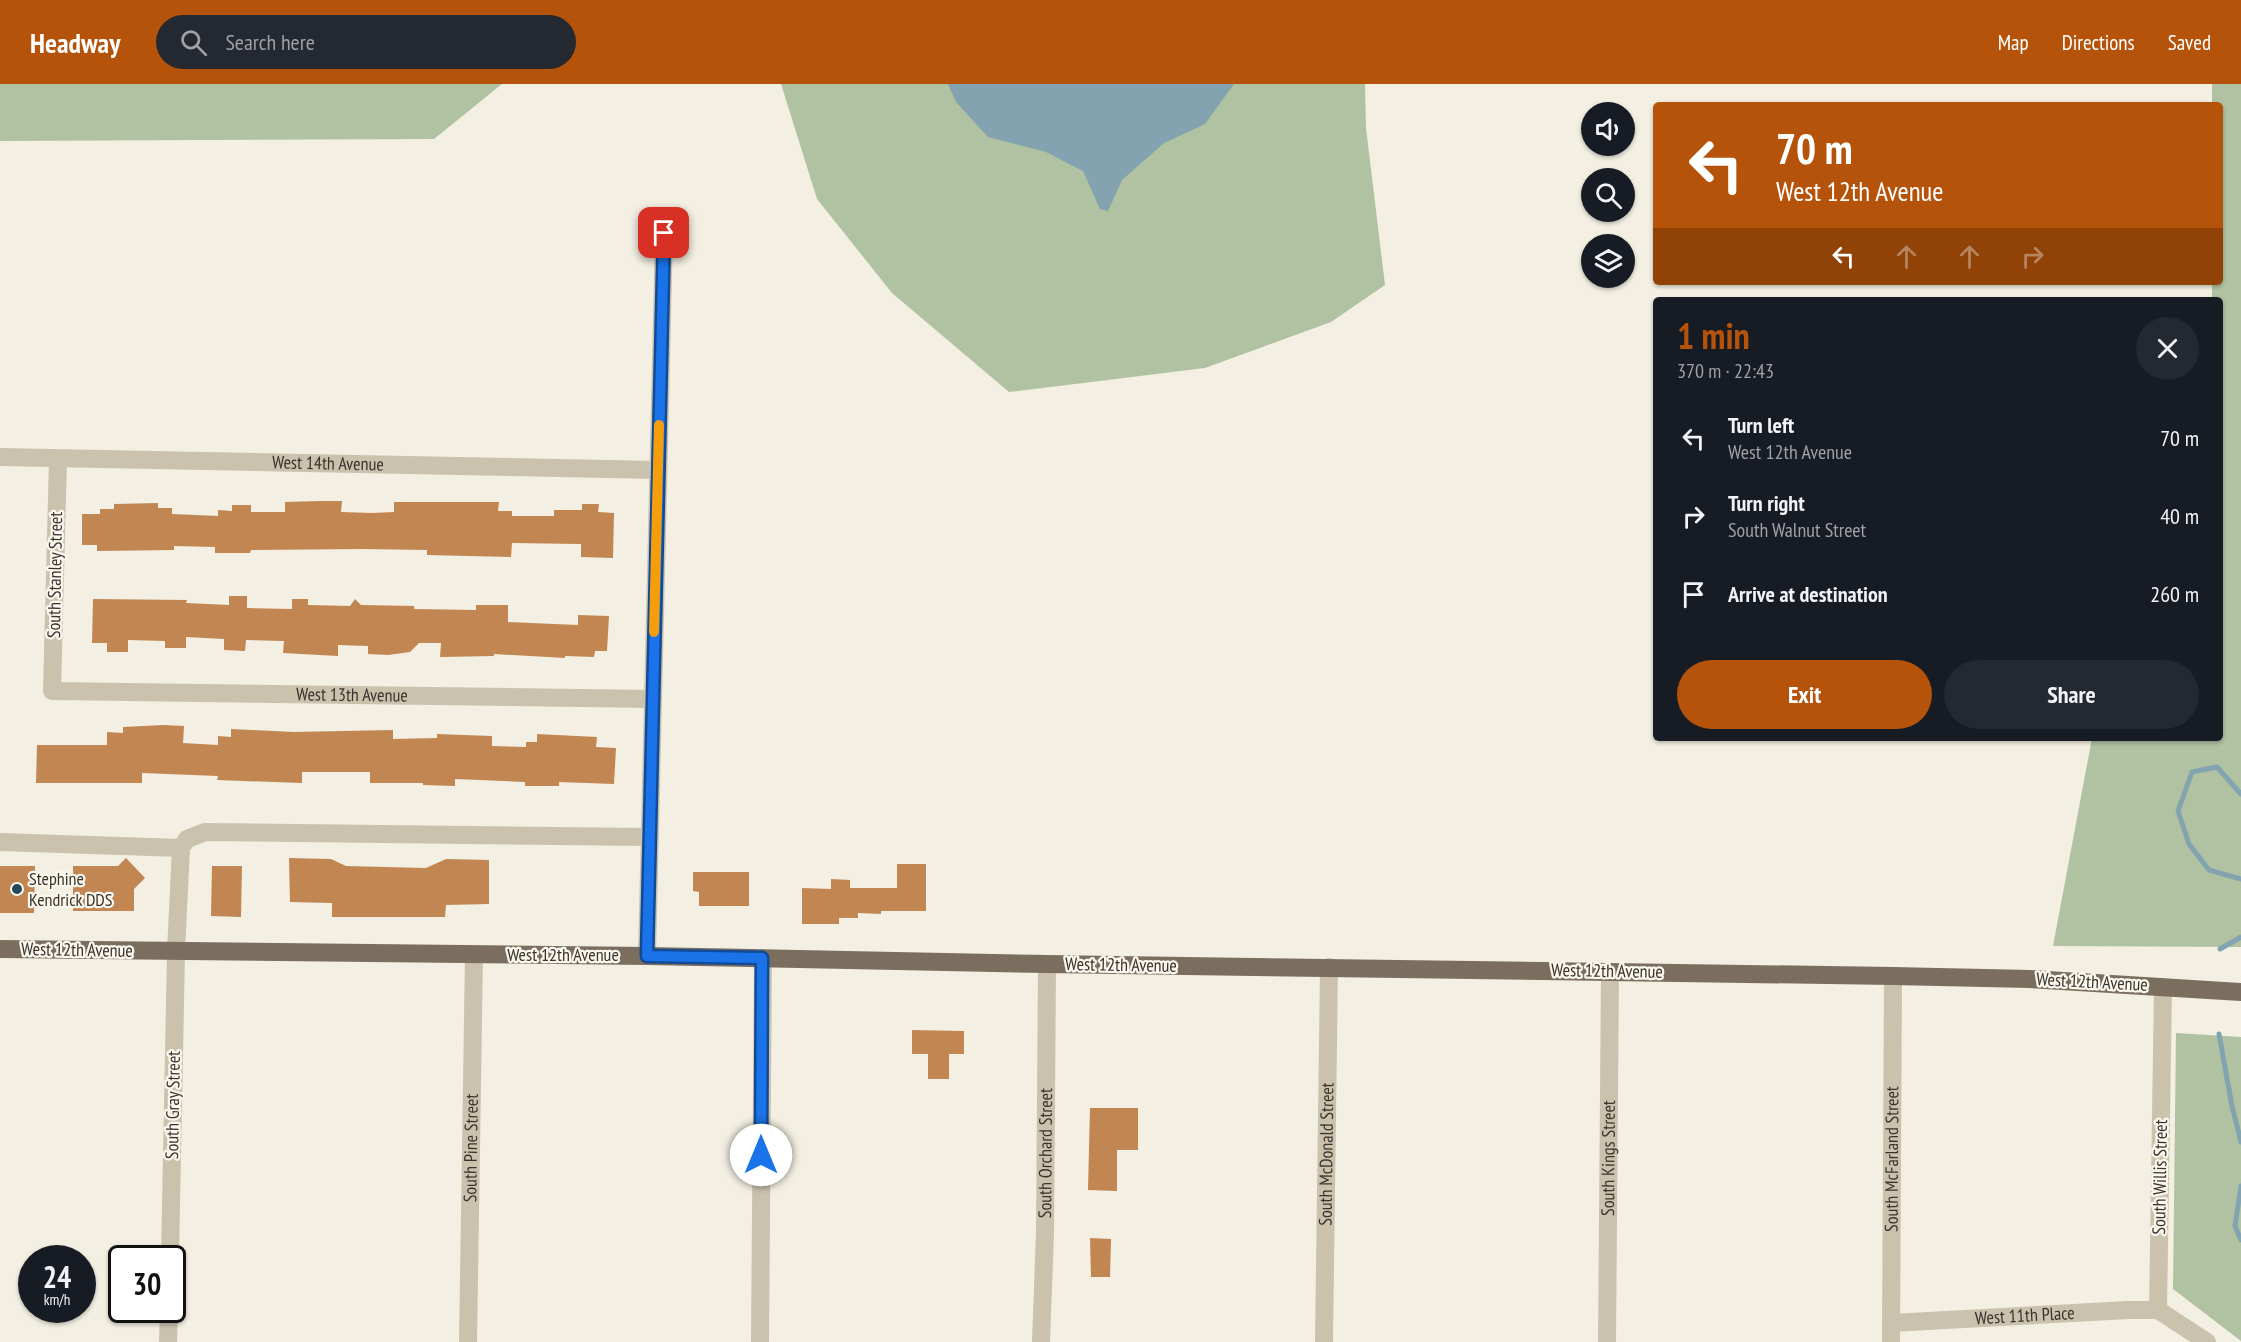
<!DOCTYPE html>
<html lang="en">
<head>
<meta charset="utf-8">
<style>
  body { margin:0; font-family:"PT Sans Narrow",sans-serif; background:#242831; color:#f1f3f6; height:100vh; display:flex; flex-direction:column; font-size:22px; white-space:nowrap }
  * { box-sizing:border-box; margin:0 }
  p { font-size:20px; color:#9ea1a6 }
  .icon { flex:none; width:33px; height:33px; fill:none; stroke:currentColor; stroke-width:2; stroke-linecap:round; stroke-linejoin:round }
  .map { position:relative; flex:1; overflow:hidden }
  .side { position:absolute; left:1653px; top:213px; width:570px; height:444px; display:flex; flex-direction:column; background:#171b24; border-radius:6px; box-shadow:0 2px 4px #0004 }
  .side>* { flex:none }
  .top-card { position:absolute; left:1653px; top:18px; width:570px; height:183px; border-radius:6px; box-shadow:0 2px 4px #0004; background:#b45309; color:#fff; overflow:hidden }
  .controls { position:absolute; left:1581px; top:18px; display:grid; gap:12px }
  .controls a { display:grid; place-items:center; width:54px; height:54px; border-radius:50%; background:#171b24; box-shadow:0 2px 4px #0004; font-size:30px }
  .speed { position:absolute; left:18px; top:1161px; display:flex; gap:12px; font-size:30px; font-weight:700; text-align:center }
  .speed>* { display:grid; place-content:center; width:78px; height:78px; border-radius:50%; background:#171b24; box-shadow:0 2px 4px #0004; line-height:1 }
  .speed small { font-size:15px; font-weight:400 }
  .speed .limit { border:3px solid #111; border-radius:9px; background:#fff; color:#111 }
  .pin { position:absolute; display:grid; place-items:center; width:51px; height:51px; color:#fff; margin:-26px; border-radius:12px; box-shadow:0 3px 9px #0006 }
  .me { position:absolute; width:66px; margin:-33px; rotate:0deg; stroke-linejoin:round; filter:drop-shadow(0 0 4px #0008) }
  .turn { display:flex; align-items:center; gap:21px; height:126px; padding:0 24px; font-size:27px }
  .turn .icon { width:78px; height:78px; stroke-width:2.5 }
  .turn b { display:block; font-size:42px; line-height:51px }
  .lanes { display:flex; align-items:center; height:57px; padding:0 24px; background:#0003; justify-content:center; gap:30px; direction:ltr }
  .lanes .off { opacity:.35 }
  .round { display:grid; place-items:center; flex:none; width:63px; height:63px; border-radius:32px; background:#242831 }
  .summary { display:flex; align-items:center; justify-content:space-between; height:102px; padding:0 24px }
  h1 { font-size:36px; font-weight:700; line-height:45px; color:#b45309 }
  .action { display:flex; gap:12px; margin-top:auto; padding:12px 24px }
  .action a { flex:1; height:69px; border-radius:36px; background:#b45309; color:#fff; font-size:24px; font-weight:700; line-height:69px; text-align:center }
  .action a+a { background:#242831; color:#f1f3f6 }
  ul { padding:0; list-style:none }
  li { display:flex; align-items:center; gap:18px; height:78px; padding:0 24px }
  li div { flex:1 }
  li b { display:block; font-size:22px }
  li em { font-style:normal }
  header { display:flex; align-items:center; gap:36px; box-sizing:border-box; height:84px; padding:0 30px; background:#b45309; color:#fff }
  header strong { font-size:28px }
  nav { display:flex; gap:33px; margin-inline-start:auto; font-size:21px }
  .search { width:420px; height:54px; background:#242831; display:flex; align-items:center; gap:15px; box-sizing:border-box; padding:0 21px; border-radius:33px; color:#9ea1a6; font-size:22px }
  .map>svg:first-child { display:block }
  .green { fill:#b0c2a2 }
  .water { fill:#82a3af }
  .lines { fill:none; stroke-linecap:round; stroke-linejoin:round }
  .stream { stroke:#82a3af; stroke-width:5 }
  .building { fill:#c18652 }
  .minor { stroke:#cbc2ae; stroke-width:18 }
  .major { stroke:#7b6e5e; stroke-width:18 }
  .route-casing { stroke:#114b97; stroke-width:15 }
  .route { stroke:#1a73e8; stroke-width:10 }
  .slow { stroke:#f59e0b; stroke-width:10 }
  .poi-dot { fill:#224a5a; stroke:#faf7ee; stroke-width:2 }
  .labels { text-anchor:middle; stroke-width:4.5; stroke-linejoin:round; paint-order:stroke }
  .street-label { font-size:18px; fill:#3a332c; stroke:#faf7ee }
  .poi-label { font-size:18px; fill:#3a332c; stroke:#faf7ee; text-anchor:start }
</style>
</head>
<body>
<header>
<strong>Headway</strong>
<div class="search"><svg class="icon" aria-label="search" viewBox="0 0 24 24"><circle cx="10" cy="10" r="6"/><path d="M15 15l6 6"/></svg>Search here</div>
<nav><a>Map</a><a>Directions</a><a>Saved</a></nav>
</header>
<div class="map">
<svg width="2241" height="1258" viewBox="0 0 2241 1258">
  <rect width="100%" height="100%" fill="#f3efe2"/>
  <!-- green -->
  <path class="green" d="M 0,0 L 502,0 L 434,55 L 0,57 Z
    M 781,0 L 1365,0 L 1366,44 L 1385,201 L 1331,238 L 1205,284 L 1009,308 L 892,209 L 817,115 Z
    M 2212,0 L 2241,0 L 2241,863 L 2053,862 L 2092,654 L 2220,654 L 2220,216 L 2212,216 L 2212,198 L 2220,198 L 2220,21 L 2212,21 Z
    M 2176,949 L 2241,953 L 2241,1257 L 2173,1205 Z"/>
  <!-- water -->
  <path class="water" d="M 948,0 L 1234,0 L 1205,40 L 1164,59 L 1122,96 L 1108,127 L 1100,125 L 1083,87 L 1046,68 L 988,53 L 956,18 Z"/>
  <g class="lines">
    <!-- stream -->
    <path class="stream" d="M 2241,710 L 2217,683 L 2192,688 L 2178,727 L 2189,760 L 2209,786 L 2241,795
      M 2220,865 L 2241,853
      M 2219,950 L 2232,1022 L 2241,1058
      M 2241,1102 L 2235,1142 L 2241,1156"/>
  </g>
  <!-- building -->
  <path class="building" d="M 320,417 L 342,417 L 341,428 L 372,429 L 394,428 L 394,418 L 499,418 L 498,427 L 512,427 L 512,432 L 554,432 L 554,426 L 582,426 L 582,420 L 599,420 L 598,428 L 614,429 L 613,474 L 581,473 L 581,460 L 512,459 L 511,473 L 427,471 L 427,466 L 362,465 L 251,466 L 250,469 L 215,469 L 215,463 L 174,462 L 174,466 L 97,467 L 97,461 L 82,461 L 82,430 L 100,430 L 100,425 L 114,425 L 114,420 L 158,419 L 158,424 L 172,424 L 172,430 L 218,432 L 218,426 L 232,427 L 232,421 L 251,421 L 251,428 L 285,428 L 285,418 Z
    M 229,512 L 247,512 L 247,524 L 292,525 L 292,515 L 308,515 L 308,521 L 350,522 L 355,515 L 361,521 L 414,522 L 414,525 L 476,526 L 476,521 L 508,521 L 508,538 L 578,541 L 578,531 L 609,532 L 607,567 L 595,567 L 594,573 L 565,572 L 565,574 L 494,570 L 494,572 L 440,573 L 441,559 L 419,559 L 410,568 L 388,571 L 368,570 L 368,562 L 338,561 L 338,572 L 283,569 L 284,557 L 246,556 L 245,567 L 224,566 L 224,555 L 186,553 L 186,564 L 165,564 L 165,557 L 128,556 L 128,568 L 107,568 L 107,559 L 92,559 L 93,515 L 187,516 L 186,519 L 229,521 Z
    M 163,641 L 184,642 L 183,659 L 218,661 L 218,652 L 231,653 L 231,645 L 293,648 L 393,646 L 393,655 L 437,654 L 437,650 L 492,652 L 492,662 L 526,663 L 526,658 L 537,658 L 537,650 L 597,653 L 596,663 L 616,664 L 614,700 L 559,698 L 559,702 L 525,702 L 525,698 L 455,695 L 455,702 L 423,701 L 423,699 L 370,699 L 370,688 L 302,688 L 302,699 L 217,696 L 218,692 L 142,689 L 142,699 L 36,699 L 37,661 L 107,661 L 107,648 L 123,649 L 123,643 Z
    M 126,774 L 145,794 L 134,805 L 134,827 L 73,827 L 73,782 L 118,782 Z
    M 289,774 L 331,775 L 346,782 L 426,784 L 446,775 L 489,776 L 489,820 L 446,821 L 445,833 L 332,833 L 332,819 L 290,818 Z
    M 897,780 L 926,780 L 926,827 L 881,827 L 881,830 L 858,829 L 858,834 L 839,834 L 839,840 L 802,840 L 802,804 L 831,805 L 831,795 L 850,796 L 850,804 L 897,804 Z
    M 0,782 L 35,782 L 34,829 L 0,829 Z
    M 212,782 L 242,782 L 241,833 L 211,832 Z
    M 693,788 L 749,788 L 749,822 L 699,822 L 699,808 L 693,807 Z
    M 912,946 L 964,947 L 964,970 L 949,970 L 949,995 L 928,995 L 928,970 L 912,970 Z
    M 1090,1024 L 1138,1024 L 1138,1066 L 1117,1066 L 1117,1107 L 1088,1106 Z
    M 1090,1154 L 1111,1155 L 1110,1193 L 1091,1193 Z"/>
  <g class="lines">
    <!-- minor -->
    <g class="minor">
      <path id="s1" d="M 0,373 L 658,386"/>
      <path id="s2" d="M 58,375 L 52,607 L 653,615"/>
      <path d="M 0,758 L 181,764 L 176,867 L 170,1174"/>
      <path d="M 181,764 L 187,755 L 205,748 L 649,753"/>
      <path d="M 647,872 L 664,149"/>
      <path d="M 2163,903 L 2158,1226 L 2207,1258"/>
      <path id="s3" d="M 1891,1239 L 2128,1226 L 2158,1226"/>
      <path d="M 168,1258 L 169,1226"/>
      <path id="s4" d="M 468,1258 L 474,871"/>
      <path d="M 760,1258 L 763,874"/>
      <path id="s5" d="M 1041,1258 L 1045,1149 L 1047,880"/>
      <path id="s6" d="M 1324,1258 L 1329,883"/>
      <path id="s7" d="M 1607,1258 L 1610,888"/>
      <path id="s8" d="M 1891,1258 L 1893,892"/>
    </g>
    <!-- major -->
    <path class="major" d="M 0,865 L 647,872 L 1047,880 L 1893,892 L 2030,895 L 2241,908"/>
  </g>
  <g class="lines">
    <defs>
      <path id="route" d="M 664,149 L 647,872 L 762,874 L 761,1071"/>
    </defs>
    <!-- route casing -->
    <use href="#route" class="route-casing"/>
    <!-- route -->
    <use href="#route" class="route"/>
    <!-- slow -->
    <path class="slow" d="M 654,548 L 659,341"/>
  </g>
  <!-- markers -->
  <circle class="poi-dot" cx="17" cy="805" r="6"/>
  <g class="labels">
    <!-- street labels -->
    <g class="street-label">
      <text dy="6" stroke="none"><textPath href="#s1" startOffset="328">West 14th Avenue</textPath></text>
      <text transform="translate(55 491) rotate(-89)" y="6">South Stanley Street</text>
      <text dy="6" stroke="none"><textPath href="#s2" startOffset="532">West 13th Avenue</textPath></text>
      <text transform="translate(77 866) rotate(1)" y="6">West 12th Avenue</text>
      <text x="563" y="877">West 12th Avenue</text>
      <text transform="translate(1121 881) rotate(1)" y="6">West 12th Avenue</text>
      <text transform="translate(1607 887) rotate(1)" y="6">West 12th Avenue</text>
      <text transform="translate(2092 898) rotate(3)" y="6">West 12th Avenue</text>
      <text transform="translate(173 1021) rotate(-89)" y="6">South Gray Street</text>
      <text dy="6" stroke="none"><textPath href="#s4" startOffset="194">South Pine Street</textPath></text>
      <text dy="6" stroke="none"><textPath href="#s5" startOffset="189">South Orchard Street</textPath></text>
      <text dy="6" stroke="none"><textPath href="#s6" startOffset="188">South McDonald Street</textPath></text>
      <text dy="6" stroke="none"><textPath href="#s7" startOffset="184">South Kings Street</textPath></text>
      <text dy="6" stroke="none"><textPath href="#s8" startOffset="183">South McFarland Street</textPath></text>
      <text transform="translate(2160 1093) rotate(-89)" y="6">South Willis Street</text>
      <text dy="6" stroke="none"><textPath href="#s3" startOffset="134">West 11th Place</textPath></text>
    </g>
    <!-- poi labels -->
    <g class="poi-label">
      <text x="29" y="801">Stephine<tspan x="29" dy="21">Kendrick DDS</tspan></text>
    </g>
  </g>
</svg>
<div class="controls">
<a><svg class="icon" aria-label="sound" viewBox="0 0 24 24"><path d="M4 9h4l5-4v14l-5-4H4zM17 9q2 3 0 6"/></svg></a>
<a><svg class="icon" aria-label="search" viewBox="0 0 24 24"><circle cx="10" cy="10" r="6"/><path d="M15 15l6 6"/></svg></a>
<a><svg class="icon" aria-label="layers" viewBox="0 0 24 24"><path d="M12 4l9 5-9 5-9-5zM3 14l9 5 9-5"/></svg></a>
</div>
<div class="speed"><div>24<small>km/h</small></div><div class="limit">30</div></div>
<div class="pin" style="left:664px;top:149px;background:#d93025"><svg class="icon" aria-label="arrive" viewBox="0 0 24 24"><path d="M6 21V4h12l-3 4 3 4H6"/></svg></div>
<svg class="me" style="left:761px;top:1071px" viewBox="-20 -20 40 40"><circle r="19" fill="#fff"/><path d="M0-13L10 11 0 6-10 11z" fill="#1a73e8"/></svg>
<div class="top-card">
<div class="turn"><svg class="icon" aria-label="left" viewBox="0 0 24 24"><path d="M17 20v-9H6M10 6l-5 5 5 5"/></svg><div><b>70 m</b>West 12th Avenue</div></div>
<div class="lanes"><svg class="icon" aria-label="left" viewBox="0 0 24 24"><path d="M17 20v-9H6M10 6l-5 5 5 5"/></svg><svg class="icon off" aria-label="ahead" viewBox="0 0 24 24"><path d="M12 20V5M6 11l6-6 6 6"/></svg><svg class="icon off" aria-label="ahead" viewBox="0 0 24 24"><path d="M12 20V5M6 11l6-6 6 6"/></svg><svg class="icon off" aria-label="right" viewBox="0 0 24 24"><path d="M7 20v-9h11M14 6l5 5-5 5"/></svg></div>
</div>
<section class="side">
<div class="summary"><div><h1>1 min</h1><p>370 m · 22:43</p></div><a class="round"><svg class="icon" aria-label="close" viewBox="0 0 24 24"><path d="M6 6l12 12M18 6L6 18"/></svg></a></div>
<ul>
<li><svg class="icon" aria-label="left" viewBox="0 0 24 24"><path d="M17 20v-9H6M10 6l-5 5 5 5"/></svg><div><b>Turn left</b><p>West 12th Avenue</p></div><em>70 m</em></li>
<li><svg class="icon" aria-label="right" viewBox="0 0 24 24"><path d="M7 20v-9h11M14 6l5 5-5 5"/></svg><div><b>Turn right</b><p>South Walnut Street</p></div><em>40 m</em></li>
<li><svg class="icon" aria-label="arrive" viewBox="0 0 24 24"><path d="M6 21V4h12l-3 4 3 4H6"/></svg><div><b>Arrive at destination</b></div><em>260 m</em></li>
</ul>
<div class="action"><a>Exit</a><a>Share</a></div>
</section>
</div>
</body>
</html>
